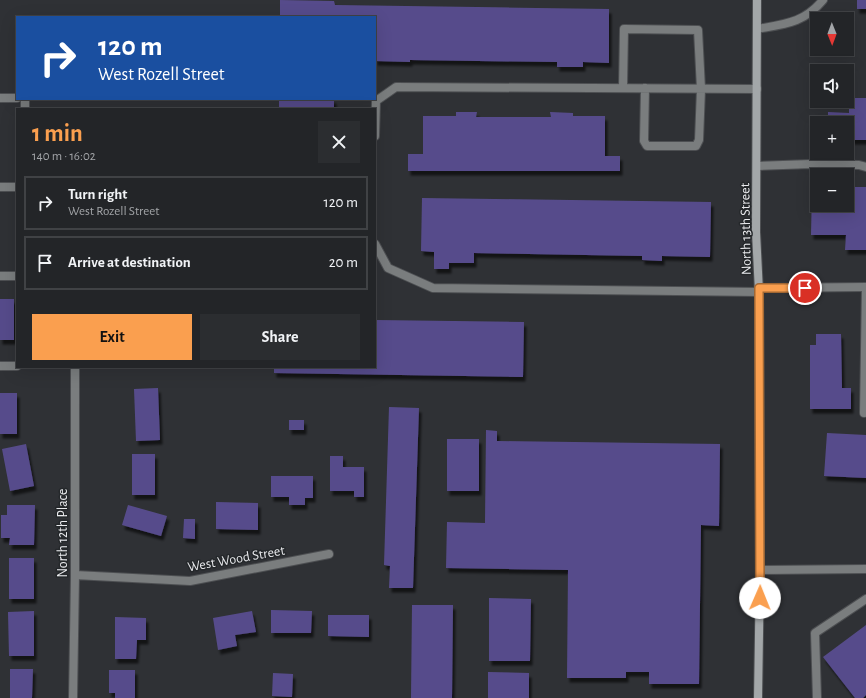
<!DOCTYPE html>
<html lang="en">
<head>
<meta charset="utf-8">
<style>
  body { margin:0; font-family:"Alegreya Sans",sans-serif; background:#2b2d30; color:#f1f3f6; height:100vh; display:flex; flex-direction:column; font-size:15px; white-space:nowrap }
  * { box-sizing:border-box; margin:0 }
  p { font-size:13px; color:#a3a5a8 }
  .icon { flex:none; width:22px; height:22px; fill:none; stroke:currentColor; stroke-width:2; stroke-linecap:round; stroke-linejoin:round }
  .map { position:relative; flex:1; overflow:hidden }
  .sheet { position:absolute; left:16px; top:108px; width:360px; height:260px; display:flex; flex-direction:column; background:#232528; border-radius:0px; box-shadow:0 4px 16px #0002,0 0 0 1px #404245 }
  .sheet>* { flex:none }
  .hud { position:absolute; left:16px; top:16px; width:360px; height:84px; border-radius:0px; box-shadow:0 4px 16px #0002,0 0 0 1px #404245; background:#1a4fa0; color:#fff; overflow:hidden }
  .needle { width:26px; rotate:179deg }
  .buttons { position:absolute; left:810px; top:12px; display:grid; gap:8px }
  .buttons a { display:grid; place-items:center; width:44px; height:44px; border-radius:0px; background:#232528; box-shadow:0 4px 16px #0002,0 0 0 1px #404245; font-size:20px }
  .pin { position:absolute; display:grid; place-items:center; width:34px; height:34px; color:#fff; margin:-17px; border:2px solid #fff; border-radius:50%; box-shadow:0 1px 4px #0007 }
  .me { position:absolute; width:44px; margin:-22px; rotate:1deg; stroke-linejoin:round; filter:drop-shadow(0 0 3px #0008) }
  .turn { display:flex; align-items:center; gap:14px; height:84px; padding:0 16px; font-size:18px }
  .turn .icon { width:52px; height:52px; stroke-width:2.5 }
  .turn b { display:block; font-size:28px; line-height:34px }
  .round { display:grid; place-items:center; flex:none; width:42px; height:42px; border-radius:0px; background:#2b2d30 }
  .overview { display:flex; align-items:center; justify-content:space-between; height:68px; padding:0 16px }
  h1 { font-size:24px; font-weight:700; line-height:30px; color:#fa9f4f }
  .primary-button { display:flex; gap:8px; margin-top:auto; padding:8px 16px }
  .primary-button a { flex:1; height:46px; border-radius:0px; background:#fa9f4f; color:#111; font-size:16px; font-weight:700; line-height:46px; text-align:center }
  .primary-button a+a { background:#2b2d30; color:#f1f3f6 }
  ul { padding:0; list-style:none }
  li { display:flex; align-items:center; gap:12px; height:54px; margin:0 8px 6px; padding:0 8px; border:2px solid #404245; border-radius:0px }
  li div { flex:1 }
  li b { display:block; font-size:15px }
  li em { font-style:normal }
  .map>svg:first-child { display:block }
  .building { fill:#574c8b; filter:url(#shadow) }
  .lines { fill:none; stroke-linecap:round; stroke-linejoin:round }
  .service-casing { stroke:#4d4f52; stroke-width:10 }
  .minor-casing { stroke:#4d4f52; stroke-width:10 }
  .secondary-casing { stroke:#4d4f52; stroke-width:10 }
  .service { stroke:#7a7d7e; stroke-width:8 }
  .minor { stroke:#7a7d7e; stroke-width:8 }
  .secondary { stroke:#a3a7a9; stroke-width:8 }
  .route-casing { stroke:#a26733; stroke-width:10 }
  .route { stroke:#fa9f4f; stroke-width:7 }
  .labels { text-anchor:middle; stroke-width:3; stroke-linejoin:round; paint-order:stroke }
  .street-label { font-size:14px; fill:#e9eaed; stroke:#25282b }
</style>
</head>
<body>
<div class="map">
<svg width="866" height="698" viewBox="0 0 866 698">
  <defs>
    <filter id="shadow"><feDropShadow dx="2.5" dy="4.5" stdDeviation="1" flood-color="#0009"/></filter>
  </defs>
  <rect width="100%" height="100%" fill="#2f3135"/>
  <!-- building -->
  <path class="building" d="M 280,0 L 334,1 L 335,5 L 609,9 L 609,63 L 583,62 L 583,67 L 557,67 L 557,62 L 410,60 L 410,62 L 375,61 L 375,17 L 280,17 Z
    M 857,0 L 866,0 L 866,9 L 857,9 Z
    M 849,98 L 866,98 L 866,140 L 847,140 L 847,123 L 828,123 L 828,112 L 849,113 Z
    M 279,99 L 334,99 L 334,109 L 279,109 Z
    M 456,112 L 477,112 L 476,117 L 551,117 L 550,112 L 573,113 L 573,116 L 605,116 L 605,156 L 620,156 L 620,171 L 408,171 L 408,154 L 423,154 L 423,116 L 456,116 Z
    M 847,187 L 866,187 L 866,250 L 845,250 L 846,235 L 811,235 L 812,190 L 817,190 L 817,205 L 847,205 Z
    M 422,198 L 711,202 L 710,257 L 662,256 L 662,261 L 642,260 L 642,256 L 474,253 L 474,263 L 449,263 L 449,269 L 434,269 L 434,252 L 421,251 Z
    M 0,299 L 14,299 L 14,340 L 0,340 Z
    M 375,320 L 524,322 L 523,377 L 274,373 L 274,367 L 375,367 Z
    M 816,334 L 841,334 L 842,388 L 851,388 L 851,409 L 810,409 L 810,345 L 816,345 Z
    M 158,388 L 160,440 L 136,441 L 134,389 Z
    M 0,393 L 17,393 L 17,434 L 0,434 Z
    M 389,407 L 419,408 L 413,588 L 389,588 L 390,566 L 384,565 Z
    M 289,420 L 304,420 L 304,430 L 289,430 Z
    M 486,430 L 497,431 L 497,441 L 720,444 L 719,526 L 701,525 L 699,684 L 649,684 L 649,672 L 626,672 L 626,678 L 567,678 L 568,570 L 446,568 L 447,522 L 485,523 Z
    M 827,433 L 866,435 L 866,478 L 824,476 Z
    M 447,439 L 479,439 L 479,491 L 447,491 Z
    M 26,444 L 34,486 L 10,491 L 2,449 Z
    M 132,454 L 155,454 L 155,495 L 132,495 Z
    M 330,456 L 343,456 L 343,467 L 364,467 L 364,497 L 354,497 L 354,491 L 330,491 Z
    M 271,476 L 313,476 L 313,498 L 305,498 L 305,505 L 289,505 L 289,497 L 271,497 Z
    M 216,502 L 258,503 L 258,530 L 216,529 Z
    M 7,505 L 35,505 L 34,545 L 9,545 L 10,538 L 1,538 L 1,515 L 7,515 Z
    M 128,505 L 167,516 L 161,536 L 122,525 Z
    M 184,519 L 195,519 L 195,539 L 183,538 Z
    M 9,558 L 34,558 L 34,599 L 9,599 Z
    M 489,598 L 531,599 L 530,661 L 489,661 Z
    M 412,605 L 453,605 L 452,698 L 411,698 Z
    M 271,610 L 312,611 L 311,633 L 271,633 Z
    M 34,611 L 34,656 L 9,656 L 8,612 Z
    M 252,611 L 256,632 L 235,635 L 237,646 L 218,650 L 213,618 Z
    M 328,615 L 369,615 L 369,637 L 328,636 Z
    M 115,617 L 146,618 L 146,640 L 137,640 L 136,659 L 115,659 Z
    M 866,625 L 866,695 L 863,698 L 855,698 L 823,657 Z
    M 10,669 L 33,669 L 32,698 L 10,698 Z
    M 109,670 L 135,670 L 135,698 L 115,698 L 115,693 L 109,693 Z
    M 488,672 L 529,673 L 529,698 L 488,698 Z
    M 273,673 L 293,674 L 292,697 L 272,696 Z"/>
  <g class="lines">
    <defs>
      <path id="service" d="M 757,29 C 785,24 804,23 823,0
        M 623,88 L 624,29 L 698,30 L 701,89 L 699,140 L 696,146 L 647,146 L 644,141 L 645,88
        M 0,98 L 17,98
        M 25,99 L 25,109
        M 375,136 L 376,101 L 396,87 L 757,89
        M 757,166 L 811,164 L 859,165 L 866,167
        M 0,187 L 17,187
        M 375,244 L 388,268 L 433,288 L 759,292
        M 0,276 L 17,276
        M 0,366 L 17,366
        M 864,413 L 866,287
        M 817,698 L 815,633 L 866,599"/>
      <path id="minor" d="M 759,288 L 866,287
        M 760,570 L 866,569
        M 75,575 L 190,581 L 329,554
        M 73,698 L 75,575 L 75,367"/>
      <path id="secondary" d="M 757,0 L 756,232 L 759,292 L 760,570 L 758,698"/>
    </defs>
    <!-- service casing -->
    <use href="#service" class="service-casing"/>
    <!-- minor casing -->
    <use href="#minor" class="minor-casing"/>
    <!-- secondary casing -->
    <use href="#secondary" class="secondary-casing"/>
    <!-- service -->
    <use href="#service" class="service"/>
    <!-- minor -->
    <use href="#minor" class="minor"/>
    <!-- secondary -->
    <use href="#secondary" class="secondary"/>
  </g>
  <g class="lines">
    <defs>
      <path id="route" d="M 760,598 L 759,288 L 805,288"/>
    </defs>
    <!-- route casing -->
    <use href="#route" class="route-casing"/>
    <!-- route -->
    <use href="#route" class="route"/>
  </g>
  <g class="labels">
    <!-- street labels -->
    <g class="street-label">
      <text transform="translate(745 229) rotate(-91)" y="5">North 13th Street</text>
      <text transform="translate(62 533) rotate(-90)" y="5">North 12th Place</text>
      <text transform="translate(236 558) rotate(-10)" y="5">West Wood Street</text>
    </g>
  </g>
</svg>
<div class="buttons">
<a><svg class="needle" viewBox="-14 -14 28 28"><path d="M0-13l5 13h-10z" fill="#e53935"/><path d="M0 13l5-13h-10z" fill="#a3a5a8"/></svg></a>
<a><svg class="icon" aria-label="sound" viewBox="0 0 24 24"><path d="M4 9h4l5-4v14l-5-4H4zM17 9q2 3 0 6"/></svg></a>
<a>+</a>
<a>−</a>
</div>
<div class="pin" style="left:805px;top:288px;background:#d93025"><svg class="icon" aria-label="arrive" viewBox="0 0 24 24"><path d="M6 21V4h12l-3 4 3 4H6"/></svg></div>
<svg class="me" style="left:760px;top:598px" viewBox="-20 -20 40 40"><circle r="19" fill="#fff"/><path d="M0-13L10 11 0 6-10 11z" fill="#fa9f4f"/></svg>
<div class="hud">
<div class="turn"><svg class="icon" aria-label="right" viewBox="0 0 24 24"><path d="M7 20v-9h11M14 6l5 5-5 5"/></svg><div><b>120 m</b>West Rozell Street</div></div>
</div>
<section class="sheet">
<div class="overview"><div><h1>1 min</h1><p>140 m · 16:02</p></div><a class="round"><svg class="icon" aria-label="close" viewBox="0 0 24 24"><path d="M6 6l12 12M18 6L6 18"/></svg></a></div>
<ul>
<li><svg class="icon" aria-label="right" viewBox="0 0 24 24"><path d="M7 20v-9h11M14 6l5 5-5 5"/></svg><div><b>Turn right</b><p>West Rozell Street</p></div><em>120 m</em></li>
<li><svg class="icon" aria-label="arrive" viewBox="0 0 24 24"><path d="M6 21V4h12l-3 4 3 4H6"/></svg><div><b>Arrive at destination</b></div><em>20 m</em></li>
</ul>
<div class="primary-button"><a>Exit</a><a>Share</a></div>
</section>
</div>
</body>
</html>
